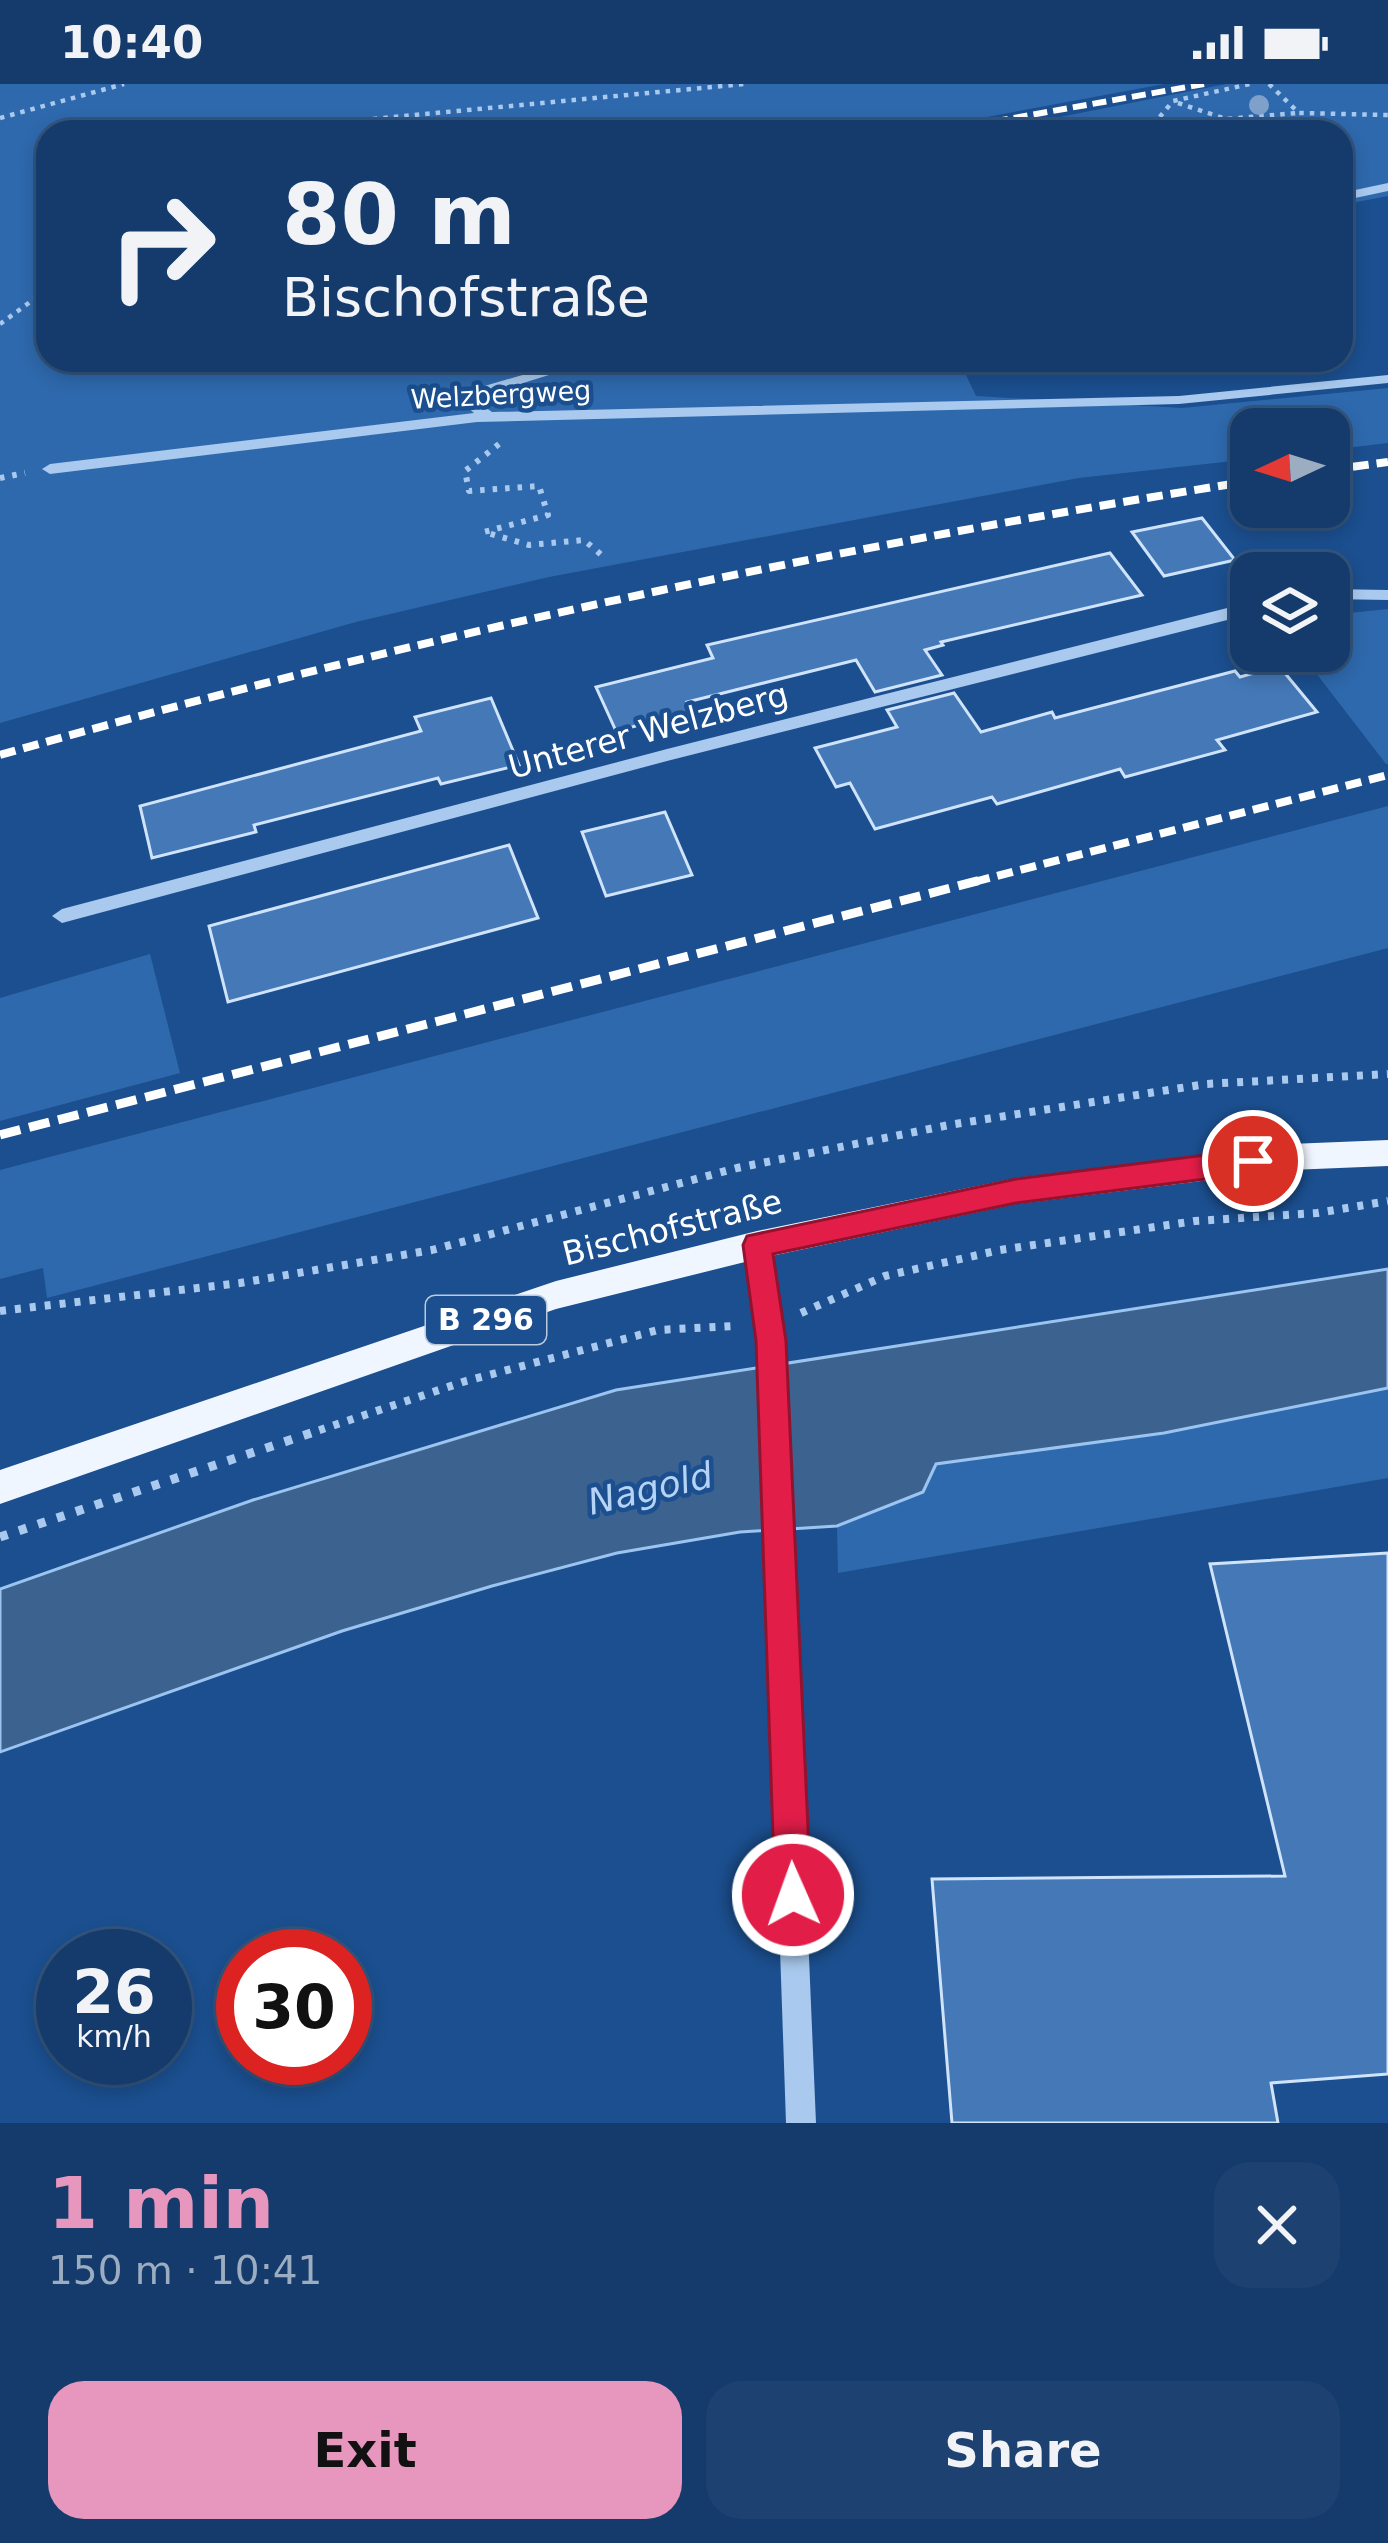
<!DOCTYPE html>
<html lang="en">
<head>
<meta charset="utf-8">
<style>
  body { margin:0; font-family:"DejaVu Sans",sans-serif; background:#1d4271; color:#f1f3f6; height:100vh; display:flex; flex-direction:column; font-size:45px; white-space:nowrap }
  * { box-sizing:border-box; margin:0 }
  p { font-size:39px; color:#9dadc1 }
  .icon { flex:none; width:66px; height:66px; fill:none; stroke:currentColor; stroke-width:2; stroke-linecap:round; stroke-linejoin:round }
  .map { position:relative; height:2039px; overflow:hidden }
  .drawer { display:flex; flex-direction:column; background:#143b6b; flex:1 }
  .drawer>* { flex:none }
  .hud { position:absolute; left:36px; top:36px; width:1317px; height:252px; border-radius:36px; box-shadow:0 6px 18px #0003,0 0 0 3px #33557e; background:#143b6b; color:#f1f3f6; overflow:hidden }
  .needle { width:78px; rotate:266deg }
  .buttons { position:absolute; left:1230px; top:324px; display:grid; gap:24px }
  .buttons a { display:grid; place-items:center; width:120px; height:120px; border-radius:24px; background:#143b6b; box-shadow:0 6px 18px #0003,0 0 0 3px #33557e; font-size:60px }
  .speed { position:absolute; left:36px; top:1845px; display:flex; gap:24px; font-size:60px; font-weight:700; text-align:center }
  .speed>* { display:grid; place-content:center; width:156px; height:156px; border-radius:50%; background:#143b6b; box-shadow:0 6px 18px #0003,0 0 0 3px #33557e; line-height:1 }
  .speed small { font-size:30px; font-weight:400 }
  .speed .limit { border:18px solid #d22; background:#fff; color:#111 }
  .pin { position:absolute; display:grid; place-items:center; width:102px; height:102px; color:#fff; margin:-51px; border:6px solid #fff; border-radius:50%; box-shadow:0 3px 12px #0007 }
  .me { position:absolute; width:132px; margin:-66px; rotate:358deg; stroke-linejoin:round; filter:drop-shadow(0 0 9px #0008) }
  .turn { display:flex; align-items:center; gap:42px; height:252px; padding:0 48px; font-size:54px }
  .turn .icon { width:156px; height:156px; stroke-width:2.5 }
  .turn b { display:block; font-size:84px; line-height:102px }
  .round { display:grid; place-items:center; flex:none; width:126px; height:126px; border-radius:36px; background:#1d4271 }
  .headline { display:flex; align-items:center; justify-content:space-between; height:204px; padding:0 48px }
  h1 { font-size:72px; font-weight:700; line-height:90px; color:#e797bd }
  .cta { display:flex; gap:24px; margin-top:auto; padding:24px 48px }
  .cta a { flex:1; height:138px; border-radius:36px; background:#e797bd; color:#111; font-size:48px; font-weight:700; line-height:138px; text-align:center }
  .cta a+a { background:#1d4271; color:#f1f3f6 }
  .status { display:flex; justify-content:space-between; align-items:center; height:84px; padding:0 60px; background:#143b6b; direction:ltr }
  .status svg { height:33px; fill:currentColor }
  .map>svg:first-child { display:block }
  .green { fill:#2e69ad }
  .water { fill:#3c6290; stroke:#9cc4f0; stroke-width:3 }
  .building { fill:#4478b7; stroke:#cfe3fa; stroke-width:3 }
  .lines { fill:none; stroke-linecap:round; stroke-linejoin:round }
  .path-far3 { stroke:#a9c9ee; stroke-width:4.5; stroke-dasharray:4.5 6; stroke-linecap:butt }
  .path-far2 { stroke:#a9c9ee; stroke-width:6; stroke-dasharray:4.5 8; stroke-linecap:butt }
  .path-far1 { stroke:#a9c9ee; stroke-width:8; stroke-dasharray:6 9; stroke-linecap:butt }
  .path { stroke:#a9c9ee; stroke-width:9; stroke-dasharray:8 12; stroke-linecap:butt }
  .minor { fill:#a9c9ee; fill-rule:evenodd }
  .major { fill:#f0f6ff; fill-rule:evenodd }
  .rail-far2 { stroke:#fff; stroke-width:6; stroke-dasharray:14 6; stroke-linecap:butt }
  .rail-far1 { stroke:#fff; stroke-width:8; stroke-dasharray:16 8; stroke-linecap:butt }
  .rail { stroke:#fff; stroke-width:9; stroke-dasharray:21 9; stroke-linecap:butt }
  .tree { fill:#7ea0ca }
  .route { fill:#e11d48; stroke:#92132f; stroke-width:3 }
  .labels { text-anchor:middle; stroke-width:9; stroke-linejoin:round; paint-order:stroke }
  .far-street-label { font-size:27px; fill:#fff; stroke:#1b4f8f }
  .shield { fill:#1b4f8f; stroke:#bbcadd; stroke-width:3 }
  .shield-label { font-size:30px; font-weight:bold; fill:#fff }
  .street-label { font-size:33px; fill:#fff; stroke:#1b4f8f }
  .water-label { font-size:36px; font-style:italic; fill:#b5d3f5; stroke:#1b4f8f }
</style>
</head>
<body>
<div class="status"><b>10:40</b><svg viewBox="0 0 49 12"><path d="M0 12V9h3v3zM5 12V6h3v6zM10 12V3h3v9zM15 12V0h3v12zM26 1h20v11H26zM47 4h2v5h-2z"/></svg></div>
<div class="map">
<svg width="1388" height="2039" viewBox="0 0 1388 2039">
  <rect width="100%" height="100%" fill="#1b4f8f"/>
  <!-- green -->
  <path class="green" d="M 0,0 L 1164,0 L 960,38 L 866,48 L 48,48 L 48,276 L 959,276 L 976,312 L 1182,324 L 1388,304 L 1388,359 L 1329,366 L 1329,345 L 1251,345 L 1251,375 L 1079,394 L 549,493 L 356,538 L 0,639 Z
    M 1226,0 L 1388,0 L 1388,112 L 1341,121 L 1341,48 L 984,48 Z
    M 1388,525 L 1388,680 L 1386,680 L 1299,567 L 1329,567 L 1329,531 Z
    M 1388,722 L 1388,864 L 47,1214 L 43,1184 L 0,1195 L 0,1086 Z
    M 150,870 L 180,989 L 0,1037 L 0,914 Z
    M 1388,1304 L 1388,1394 L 838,1489 L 837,1442 L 923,1408 L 936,1380 L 1164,1349 Z"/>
  <!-- water -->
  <path class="water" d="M 1388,1185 L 1388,1304 L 1164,1349 L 936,1380 L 923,1408 L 837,1442 L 740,1448 L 617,1469 L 492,1502 L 342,1547 L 0,1668 L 0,1505 L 253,1416 L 616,1306 Z"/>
  <!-- building -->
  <path class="building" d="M 1202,434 L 1235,476 L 1164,492 L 1132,448 Z
    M 1110,469 L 1142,511 L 941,558 L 943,561 L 925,566 L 942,591 L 875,608 L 856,576 L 687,618 L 692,628 L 616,647 L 596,603 L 713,574 L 707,561 Z
    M 1279,582 L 1317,628 L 1217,656 L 1225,666 L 1125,693 L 1120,685 L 997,720 L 992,713 L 875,745 L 850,699 L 836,703 L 815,664 L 897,643 L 887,626 L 954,609 L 981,648 L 1052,628 L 1055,634 L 1235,587 L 1240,593 Z
    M 491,614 L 519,681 L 441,700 L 438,694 L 254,741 L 256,748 L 152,774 L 140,722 L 421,647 L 415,633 Z
    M 665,728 L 692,791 L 606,812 L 582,748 Z
    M 509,761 L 538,834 L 228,918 L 209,842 Z
    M 1388,1469 L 1388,1990 L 1271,1999 L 1278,2039 L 952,2039 L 932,1795 L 1285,1792 L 1210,1480 Z"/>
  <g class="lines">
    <!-- path-far3 -->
    <path class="path-far3" d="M 1269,0 L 1299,29 L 1388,31
      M 1178,19 L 1226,35 L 1298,29
      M 0,34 L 124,0
      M 290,48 L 351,37 L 744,0
      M 1101,48 L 1153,41 L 1173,17 L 1250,0
      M 0,240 L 48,205"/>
    <!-- path-far2 -->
    <path class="path-far2" d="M 499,360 L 465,387 L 469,407 L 539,402 L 548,431 L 484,448 L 529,461 L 584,456 L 605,474
      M 0,394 L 25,389"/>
    <!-- path-far1 -->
    <path class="path-far1" d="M 0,1227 L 240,1199 L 432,1166 L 737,1084 L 949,1041 L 1206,1000 L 1388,990
      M 801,1229 L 885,1192 L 1000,1166 L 1195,1137 L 1317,1129 L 1388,1117
      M 305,1351 L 466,1297 L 658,1246 L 734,1242"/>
    <!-- path -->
    <path class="path" d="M 0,1453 L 314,1348"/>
    <!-- minor -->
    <path class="minor" d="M 1388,99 L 1388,107 L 1341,117 L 1341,109 Z
      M 574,276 L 597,276 L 491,309 L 482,321 L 492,328 L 1179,312 L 1388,291 L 1388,299 L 1179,320 L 477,338 L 50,390 L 42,385 L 50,380 L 474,329 L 466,322 L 481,303 Z
      M 1329,505 L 1388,506 L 1388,516 L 1329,515 Z
      M 1251,518 L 1251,530 L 667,677 L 62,839 L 52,832 L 62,825 L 667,665 Z
      M 757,1151 L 765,1154 L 768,1161 L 783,1257 L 816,2039 L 786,2039 L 759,1257 L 746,1161 L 749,1154 Z"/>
    <!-- major -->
    <path class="major" d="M 1388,1056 L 1388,1082 L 1290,1086 L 1016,1120 L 757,1175 L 556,1225 L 0,1420 L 0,1386 L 556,1197 L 757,1147 L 1016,1094 L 1290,1060 Z"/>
    <!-- rail-far2 -->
    <path class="rail-far2" d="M 935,48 L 1204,0"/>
    <!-- rail-far1 -->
    <path class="rail-far1" d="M 1329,386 L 1388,378
      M 0,671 C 412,553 828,464 1251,397
      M 974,798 L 1388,691"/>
    <!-- rail -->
    <path class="rail" d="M 0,1051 L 985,795"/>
  </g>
  <!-- trees -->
  <circle class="tree" cx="1259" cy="21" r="10"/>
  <!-- route -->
  <path class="route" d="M 1253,1065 L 1263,1068 L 1267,1077 L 1263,1085 L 1253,1089 L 1016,1119 L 773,1170 L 786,1257 L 811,1811 L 805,1824 L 793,1829 L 780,1824 L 775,1811 L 756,1257 L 743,1161 L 747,1152 L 1016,1095 Z"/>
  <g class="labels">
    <!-- far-street labels -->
    <g class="far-street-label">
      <text transform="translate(501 311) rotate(-3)" y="9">Welzbergweg</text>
    </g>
    <!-- shield labels -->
    <rect class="shield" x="426" y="1212" width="120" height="48" rx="9"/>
    <g class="shield-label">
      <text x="486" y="1246">B 296</text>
    </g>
    <!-- street labels -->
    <g class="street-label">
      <text transform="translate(648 646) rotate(-15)" y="12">Unterer Welzberg</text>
      <text transform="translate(672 1143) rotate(-14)" y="12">Bischofstraße</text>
    </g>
    <!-- water labels -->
    <g class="water-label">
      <text transform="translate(650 1404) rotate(-13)" y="13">Nagold</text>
    </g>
  </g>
</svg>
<div class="buttons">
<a><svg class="needle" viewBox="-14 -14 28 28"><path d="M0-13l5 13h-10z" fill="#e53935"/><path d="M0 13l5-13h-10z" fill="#9dadc1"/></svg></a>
<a><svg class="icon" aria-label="layers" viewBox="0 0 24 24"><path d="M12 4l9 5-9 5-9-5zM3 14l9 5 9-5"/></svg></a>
</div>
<div class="speed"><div>26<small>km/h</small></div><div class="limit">30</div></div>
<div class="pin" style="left:1253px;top:1077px;background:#d93025"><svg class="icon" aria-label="arrive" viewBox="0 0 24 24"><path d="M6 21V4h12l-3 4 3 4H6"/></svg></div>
<svg class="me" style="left:793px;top:1811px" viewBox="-20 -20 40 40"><circle r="17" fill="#e11d48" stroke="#fff" stroke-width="3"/><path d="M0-11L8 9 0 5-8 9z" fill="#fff"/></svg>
<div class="hud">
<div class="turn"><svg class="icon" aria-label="right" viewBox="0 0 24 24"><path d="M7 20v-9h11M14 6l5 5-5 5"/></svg><div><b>80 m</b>Bischofstraße</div></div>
</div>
</div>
<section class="drawer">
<div class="headline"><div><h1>1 min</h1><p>150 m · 10:41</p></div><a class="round"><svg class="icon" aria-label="close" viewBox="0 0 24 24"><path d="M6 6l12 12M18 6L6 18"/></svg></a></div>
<div class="cta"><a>Exit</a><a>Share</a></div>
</section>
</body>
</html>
